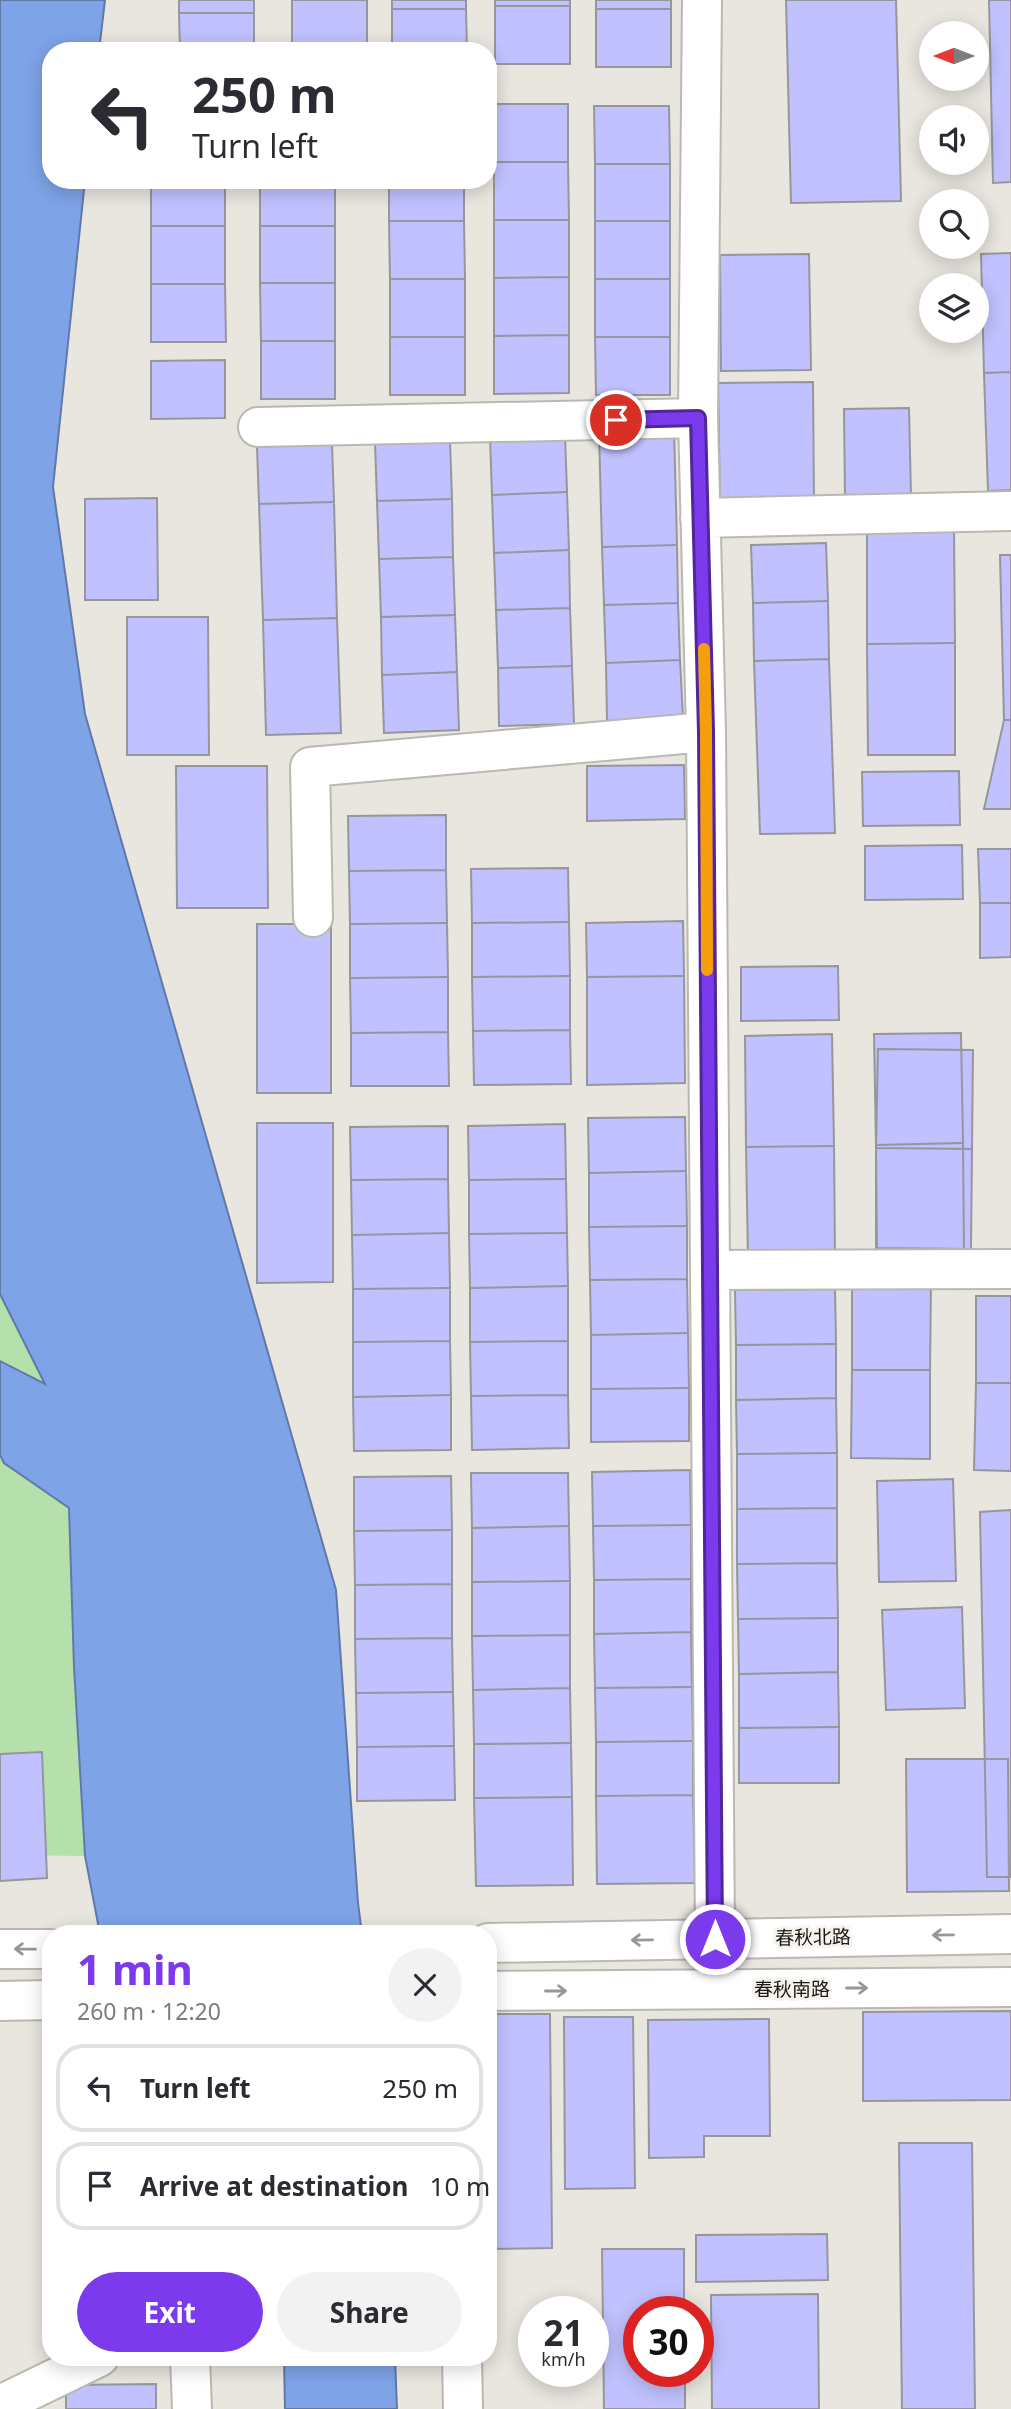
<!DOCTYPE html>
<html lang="en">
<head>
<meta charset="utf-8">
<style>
  body { margin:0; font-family:"Noto Sans","Noto Sans SC",sans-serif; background:#f2f2f3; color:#2b2b33; height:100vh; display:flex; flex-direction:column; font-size:26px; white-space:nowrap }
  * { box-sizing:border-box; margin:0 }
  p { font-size:23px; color:#7c7c81 }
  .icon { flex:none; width:38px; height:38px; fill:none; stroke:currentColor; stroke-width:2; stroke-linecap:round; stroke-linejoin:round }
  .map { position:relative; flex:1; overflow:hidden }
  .sheet { position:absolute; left:42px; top:1925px; width:455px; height:441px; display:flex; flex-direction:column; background:#fff; border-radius:28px; box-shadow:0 4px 18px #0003 }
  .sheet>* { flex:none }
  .banner { position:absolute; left:42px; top:42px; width:455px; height:147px; border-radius:28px; box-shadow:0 4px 18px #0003; background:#fff; color:#2b2b33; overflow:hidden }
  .needle { width:46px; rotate:270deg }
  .buttons { position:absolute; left:919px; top:21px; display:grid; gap:14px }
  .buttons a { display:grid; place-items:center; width:70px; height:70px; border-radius:50%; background:#fff; box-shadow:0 4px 18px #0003; font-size:35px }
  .speed { position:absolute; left:518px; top:2296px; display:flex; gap:14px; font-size:35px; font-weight:700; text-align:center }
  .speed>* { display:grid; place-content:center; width:91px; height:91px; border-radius:50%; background:#fff; box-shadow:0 4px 18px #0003; line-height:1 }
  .speed small { font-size:18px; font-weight:400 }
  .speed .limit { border:10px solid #d22; background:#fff; color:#111 }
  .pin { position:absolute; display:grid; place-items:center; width:60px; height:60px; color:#fff; margin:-30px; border:4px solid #fff; border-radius:50%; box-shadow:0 2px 7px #0007 }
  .me { position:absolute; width:77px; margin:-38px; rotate:0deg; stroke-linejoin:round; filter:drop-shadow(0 0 5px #0008) }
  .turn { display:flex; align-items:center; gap:24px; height:147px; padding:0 35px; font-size:32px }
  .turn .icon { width:91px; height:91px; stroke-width:2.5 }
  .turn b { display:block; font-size:49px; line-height:60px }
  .round { display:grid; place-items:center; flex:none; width:74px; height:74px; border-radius:37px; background:#f2f2f3 }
  .head { display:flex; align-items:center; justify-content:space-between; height:119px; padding:0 35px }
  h1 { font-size:42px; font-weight:700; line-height:52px; color:#7c3aed }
  .action { display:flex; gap:14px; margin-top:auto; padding:14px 35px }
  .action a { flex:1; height:80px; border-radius:42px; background:#7c3aed; color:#fff; font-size:28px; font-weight:700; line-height:80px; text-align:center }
  .action a+a { background:#f2f2f3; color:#2b2b33 }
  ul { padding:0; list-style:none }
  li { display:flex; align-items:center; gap:21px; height:88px; margin:0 14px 10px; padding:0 21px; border:4px solid #e1e1e2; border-radius:28px }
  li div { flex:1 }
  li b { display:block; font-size:26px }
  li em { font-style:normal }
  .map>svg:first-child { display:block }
  .green { fill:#b6e0ab }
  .water { fill:#7ea3e7; stroke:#6079a8; stroke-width:2 }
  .building { fill:#c1c1ff; stroke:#96969c; stroke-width:2 }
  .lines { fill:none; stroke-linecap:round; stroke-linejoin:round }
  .minor-casing { stroke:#bbb8b2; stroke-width:42 }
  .minor { stroke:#fff; stroke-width:38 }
  .oneway { stroke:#989796 }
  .route-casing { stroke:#51269a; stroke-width:18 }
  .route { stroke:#7c3aed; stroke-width:12 }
  .slow { stroke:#f59e0b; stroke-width:12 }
  .labels { text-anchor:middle; stroke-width:6; stroke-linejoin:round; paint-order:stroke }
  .street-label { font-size:19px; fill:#191715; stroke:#f6f2ec }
</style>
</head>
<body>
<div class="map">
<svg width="1011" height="2409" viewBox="0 0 1011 2409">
  <rect width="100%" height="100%" fill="#e9e5df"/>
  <!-- green -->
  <path class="green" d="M 0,1294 L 46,1385 L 0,1361 Z
    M 0,1455 L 4,1463 L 69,1507 L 74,1667 L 85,1856 L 0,1855 Z"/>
  <!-- water -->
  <path class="water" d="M 0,0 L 105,0 L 99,51 L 51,51 L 51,180 L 85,180 L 53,487 L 85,714 L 336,1590 L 358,1903 L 362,1934 L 100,1934 L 85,1856 L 74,1667 L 69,1508 L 4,1463 L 0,1455 L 0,1361 L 45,1384 L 0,1294 Z
    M 284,2357 L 395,2357 L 397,2409 L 285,2409 Z"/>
  <!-- building -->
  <path class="building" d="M 179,0 L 254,0 L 254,13 L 179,13 Z
    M 292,0 L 367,0 L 367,51 L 292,51 Z
    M 392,0 L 466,0 L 466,9 L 392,9 Z
    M 495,0 L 570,0 L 570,6 L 495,6 Z
    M 596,0 L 671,0 L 671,9 L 596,9 Z
    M 786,0 L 896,0 L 901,201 L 791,203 Z
    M 989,0 L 1011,0 L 1011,182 L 993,183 Z
    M 495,6 L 570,6 L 570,64 L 495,64 Z
    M 392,9 L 466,9 L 467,51 L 392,51 Z
    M 596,9 L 671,9 L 671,67 L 596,67 Z
    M 179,13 L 254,13 L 254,51 L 180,51 Z
    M 494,104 L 568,104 L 568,162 L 494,162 Z
    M 594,106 L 669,106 L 670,164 L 595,164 Z
    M 494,162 L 568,162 L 569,220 L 494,220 Z
    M 595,164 L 670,164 L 670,221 L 595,221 Z
    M 151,180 L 225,180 L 225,226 L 151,226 Z
    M 260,180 L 335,180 L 335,226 L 260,226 Z
    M 389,180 L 464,180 L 464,221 L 389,221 Z
    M 494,220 L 569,220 L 569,277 L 494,278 Z
    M 389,221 L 464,221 L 465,279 L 390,279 Z
    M 595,221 L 670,221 L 670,279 L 595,279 Z
    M 151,226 L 225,226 L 225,284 L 151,284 Z
    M 260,226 L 335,226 L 335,283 L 260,283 Z
    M 1011,253 L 1011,372 L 984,373 L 981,254 Z
    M 809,254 L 811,370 L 721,371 L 720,255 Z
    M 569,277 L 569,335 L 494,336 L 494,278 Z
    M 390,279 L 465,279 L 465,337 L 390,337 Z
    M 595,279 L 670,279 L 670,337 L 595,337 Z
    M 260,283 L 335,283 L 335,341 L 261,341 Z
    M 151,284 L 225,284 L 226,342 L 151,342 Z
    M 569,335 L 569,393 L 494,394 L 494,336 Z
    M 390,337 L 465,337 L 465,395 L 390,395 Z
    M 595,337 L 670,337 L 670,395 L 596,395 Z
    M 261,341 L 335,341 L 335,399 L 261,399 Z
    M 225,360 L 225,418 L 151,419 L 151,361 Z
    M 1011,372 L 1011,490 L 988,491 L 984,373 Z
    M 813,382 L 814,503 L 720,504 L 718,383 Z
    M 909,408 L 911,497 L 845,497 L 844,409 Z
    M 674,429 L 677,545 L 602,547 L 599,432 Z
    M 565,435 L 567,492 L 492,495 L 490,437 Z
    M 450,441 L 452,499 L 377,501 L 375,443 Z
    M 332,444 L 334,502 L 259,504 L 257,447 Z
    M 567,492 L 569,550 L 494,553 L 492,495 Z
    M 157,498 L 158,600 L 85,600 L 85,499 Z
    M 452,499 L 453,557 L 379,559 L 377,501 Z
    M 334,502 L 337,618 L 263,620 L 259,504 Z
    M 867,532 L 954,532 L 955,643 L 867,644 Z
    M 826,543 L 828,601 L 753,603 L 751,545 Z
    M 677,545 L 678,603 L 604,605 L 602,547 Z
    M 569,550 L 570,608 L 496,610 L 494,553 Z
    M 1000,555 L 1011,555 L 1011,720 L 1004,720 Z
    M 453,557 L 455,615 L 381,617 L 379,559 Z
    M 828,601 L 829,659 L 754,661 L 753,603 Z
    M 678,603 L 680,660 L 606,663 L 604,605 Z
    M 570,608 L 572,666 L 498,668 L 496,610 Z
    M 455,615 L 457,672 L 382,675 L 381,617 Z
    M 127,617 L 208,617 L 209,755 L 127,755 Z
    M 337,618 L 341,733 L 266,735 L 263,620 Z
    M 955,643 L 955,755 L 868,755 L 867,644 Z
    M 829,659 L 835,833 L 760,834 L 754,661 Z
    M 680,660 L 683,718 L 607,721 L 606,663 Z
    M 572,666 L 574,724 L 499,726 L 498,668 Z
    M 457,672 L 459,730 L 384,733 L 382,675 Z
    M 1004,720 L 1011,720 L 1011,809 L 984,809 Z
    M 684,765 L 685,819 L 587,821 L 587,766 Z
    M 176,766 L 267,766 L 268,908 L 177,908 Z
    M 959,771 L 960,825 L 863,826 L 862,772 Z
    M 446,815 L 446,870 L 349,871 L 348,816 Z
    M 962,845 L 963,899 L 865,900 L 865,846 Z
    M 978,849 L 1011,849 L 1011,903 L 980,903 Z
    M 568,868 L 569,922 L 472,923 L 471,869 Z
    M 446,870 L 447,923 L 350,924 L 349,871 Z
    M 980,903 L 1011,903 L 1011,957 L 980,958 Z
    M 683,921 L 684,976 L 587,977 L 586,923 Z
    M 569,922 L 570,976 L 472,977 L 472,923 Z
    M 447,923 L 448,977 L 350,978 L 350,924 Z
    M 257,924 L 331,924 L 331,1093 L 257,1093 Z
    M 838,966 L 839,1020 L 741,1021 L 741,967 Z
    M 570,976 L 570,1030 L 473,1031 L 472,977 Z
    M 684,976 L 685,1083 L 587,1085 L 587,977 Z
    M 448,977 L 448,1032 L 351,1033 L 350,978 Z
    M 570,1030 L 571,1084 L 474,1085 L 473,1031 Z
    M 448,1032 L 449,1086 L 351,1086 L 351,1033 Z
    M 961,1033 L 963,1143 L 876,1145 L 874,1034 Z
    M 832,1034 L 834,1146 L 746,1147 L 745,1036 Z
    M 878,1049 L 973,1050 L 972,1149 L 876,1148 Z
    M 685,1117 L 686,1171 L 589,1173 L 588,1118 Z
    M 257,1123 L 333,1123 L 333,1282 L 257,1283 Z
    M 565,1124 L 566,1179 L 469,1180 L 468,1126 Z
    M 448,1126 L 448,1179 L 351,1180 L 350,1127 Z
    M 963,1143 L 964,1255 L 877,1256 L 876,1145 Z
    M 834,1146 L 835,1257 L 748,1258 L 746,1147 Z
    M 876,1148 L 972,1149 L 971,1249 L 876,1248 Z
    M 686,1171 L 687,1226 L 589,1227 L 589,1173 Z
    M 448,1179 L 449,1233 L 352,1235 L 351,1180 Z
    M 566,1179 L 567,1233 L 469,1234 L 469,1180 Z
    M 687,1226 L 687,1279 L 590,1280 L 589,1227 Z
    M 449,1233 L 450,1288 L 353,1289 L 352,1235 Z
    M 567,1233 L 568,1286 L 470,1288 L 469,1234 Z
    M 687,1279 L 688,1333 L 591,1335 L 590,1280 Z
    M 852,1281 L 931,1282 L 930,1370 L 852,1370 Z
    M 568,1286 L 568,1341 L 470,1342 L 470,1288 Z
    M 450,1288 L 450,1341 L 353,1342 L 353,1289 Z
    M 835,1289 L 836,1344 L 736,1345 L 735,1290 Z
    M 976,1296 L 1011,1296 L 1011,1383 L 976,1383 Z
    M 688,1333 L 689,1388 L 591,1389 L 591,1335 Z
    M 450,1341 L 451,1395 L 353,1397 L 353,1342 Z
    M 568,1341 L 568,1395 L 471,1396 L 470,1342 Z
    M 836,1344 L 836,1398 L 736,1400 L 736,1345 Z
    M 852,1370 L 930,1370 L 930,1459 L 851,1458 Z
    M 976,1383 L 1011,1383 L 1011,1471 L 974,1470 Z
    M 689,1388 L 689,1441 L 591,1442 L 591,1389 Z
    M 451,1395 L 451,1450 L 354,1451 L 353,1397 Z
    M 568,1395 L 569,1448 L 472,1450 L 471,1396 Z
    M 836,1398 L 837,1453 L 737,1454 L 736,1400 Z
    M 837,1453 L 837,1508 L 737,1509 L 737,1454 Z
    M 690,1470 L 691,1525 L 593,1526 L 592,1472 Z
    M 471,1473 L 568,1473 L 569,1526 L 472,1528 Z
    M 451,1476 L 452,1530 L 354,1531 L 354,1477 Z
    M 953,1479 L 956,1581 L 879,1582 L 877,1481 Z
    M 837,1508 L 837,1563 L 737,1564 L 737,1509 Z
    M 1011,1510 L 1011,1877 L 987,1877 L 980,1512 Z
    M 691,1525 L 691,1579 L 594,1580 L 593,1526 Z
    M 569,1526 L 570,1581 L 472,1582 L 472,1528 Z
    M 452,1530 L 452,1584 L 355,1585 L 354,1531 Z
    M 837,1563 L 838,1618 L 738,1619 L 737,1564 Z
    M 691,1579 L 691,1632 L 594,1634 L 594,1580 Z
    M 570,1581 L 570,1635 L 472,1636 L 472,1582 Z
    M 452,1584 L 452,1638 L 355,1639 L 355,1585 Z
    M 962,1607 L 965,1708 L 886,1710 L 882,1610 Z
    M 838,1618 L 838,1672 L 739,1674 L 738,1619 Z
    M 691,1632 L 692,1687 L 595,1688 L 594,1634 Z
    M 570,1635 L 570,1688 L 473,1690 L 472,1636 Z
    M 452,1638 L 453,1692 L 356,1693 L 355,1639 Z
    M 838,1672 L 839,1727 L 739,1728 L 739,1674 Z
    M 692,1687 L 693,1741 L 596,1742 L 595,1688 Z
    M 570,1688 L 571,1743 L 474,1744 L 473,1690 Z
    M 453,1692 L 454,1746 L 357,1747 L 356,1693 Z
    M 839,1727 L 839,1783 L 739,1783 L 739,1728 Z
    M 693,1741 L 693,1795 L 596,1796 L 596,1742 Z
    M 571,1743 L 572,1797 L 474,1798 L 474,1744 Z
    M 454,1746 L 455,1800 L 357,1801 L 357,1747 Z
    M 42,1752 L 47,1878 L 0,1881 L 0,1754 Z
    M 906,1759 L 1008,1759 L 1009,1891 L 907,1892 Z
    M 693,1795 L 695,1883 L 597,1884 L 596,1796 Z
    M 572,1797 L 573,1885 L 476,1886 L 474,1798 Z
    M 1011,2011 L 1011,2100 L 863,2101 L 863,2012 Z
    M 488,2014 L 550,2014 L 552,2248 L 488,2249 Z
    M 564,2017 L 633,2017 L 635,2188 L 565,2189 Z
    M 769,2019 L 770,2136 L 704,2136 L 704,2157 L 649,2158 L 648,2020 Z
    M 899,2143 L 972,2143 L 975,2409 L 902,2409 Z
    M 827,2234 L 828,2280 L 696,2282 L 696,2235 Z
    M 602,2249 L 684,2249 L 684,2312 L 639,2312 L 639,2371 L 685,2371 L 685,2409 L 604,2409 Z
    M 818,2294 L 819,2409 L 712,2409 L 711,2295 Z
    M 156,2384 L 156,2409 L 66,2409 L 66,2385 Z"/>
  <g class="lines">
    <defs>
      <path id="minor" d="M 702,0 L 698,418 L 706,732 L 715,1939
        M 258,427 L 698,418
        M 700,518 L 1011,511
        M 313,917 L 310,767 L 706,732
        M 711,1270 L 1011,1269
        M 488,1943 L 1011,1934
        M 0,1949 L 51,1949
        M 488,1991 L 1011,1987
        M 0,2001 L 51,2000
        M 190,2357 L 192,2409
        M 462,2357 L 463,2409
        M 0,2405 L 99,2357"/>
    </defs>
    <!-- minor casing -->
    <use href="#minor" class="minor-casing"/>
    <!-- minor -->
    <use href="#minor" class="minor"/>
  </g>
  <!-- one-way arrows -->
  <defs><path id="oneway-shaft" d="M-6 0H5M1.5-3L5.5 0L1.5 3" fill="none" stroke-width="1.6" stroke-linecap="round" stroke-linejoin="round" transform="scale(1.75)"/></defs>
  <g class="oneway">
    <use href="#oneway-shaft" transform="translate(943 1935) rotate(179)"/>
    <use href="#oneway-shaft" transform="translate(642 1940) rotate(179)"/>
    <use href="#oneway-shaft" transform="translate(25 1949) rotate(-179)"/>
    <use href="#oneway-shaft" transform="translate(857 1988)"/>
    <use href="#oneway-shaft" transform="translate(556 1991)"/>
  </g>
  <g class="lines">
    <defs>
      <path id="route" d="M 616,420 L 698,418 L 706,732 L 715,1939"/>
    </defs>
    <!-- route casing -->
    <use href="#route" class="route-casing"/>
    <!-- route -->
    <use href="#route" class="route"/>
    <!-- slow -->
    <path class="slow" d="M 704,649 L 706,732 L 707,970"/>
  </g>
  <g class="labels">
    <!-- street labels -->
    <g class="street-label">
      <text transform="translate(813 1937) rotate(-1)" y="7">春秋北路</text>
      <text x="792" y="1996">春秋南路</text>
    </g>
  </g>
</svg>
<div class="buttons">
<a><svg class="needle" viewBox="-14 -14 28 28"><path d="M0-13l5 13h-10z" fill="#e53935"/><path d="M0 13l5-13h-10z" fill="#7c7c81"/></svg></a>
<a><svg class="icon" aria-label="sound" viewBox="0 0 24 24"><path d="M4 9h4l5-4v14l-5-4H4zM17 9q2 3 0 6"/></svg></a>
<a><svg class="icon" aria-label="search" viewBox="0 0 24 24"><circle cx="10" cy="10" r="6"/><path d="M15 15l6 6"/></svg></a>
<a><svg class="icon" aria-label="layers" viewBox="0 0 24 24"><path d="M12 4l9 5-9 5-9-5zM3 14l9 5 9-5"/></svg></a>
</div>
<div class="speed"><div>21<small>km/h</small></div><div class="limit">30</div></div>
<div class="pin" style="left:616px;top:420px;background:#d93025"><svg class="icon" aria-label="arrive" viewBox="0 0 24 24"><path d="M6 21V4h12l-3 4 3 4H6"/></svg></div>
<svg class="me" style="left:715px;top:1939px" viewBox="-20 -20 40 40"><circle r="17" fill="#7c3aed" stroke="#fff" stroke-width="3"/><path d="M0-11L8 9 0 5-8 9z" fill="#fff"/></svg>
<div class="banner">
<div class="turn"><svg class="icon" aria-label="left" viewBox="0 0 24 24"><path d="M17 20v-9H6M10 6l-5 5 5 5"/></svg><div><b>250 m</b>Turn left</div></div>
</div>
<section class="sheet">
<div class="head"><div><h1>1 min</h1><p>260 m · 12:20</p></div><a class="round"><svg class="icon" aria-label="close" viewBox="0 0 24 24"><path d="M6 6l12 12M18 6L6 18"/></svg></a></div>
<ul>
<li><svg class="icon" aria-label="left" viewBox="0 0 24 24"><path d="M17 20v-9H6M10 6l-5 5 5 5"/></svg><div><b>Turn left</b></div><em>250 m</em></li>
<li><svg class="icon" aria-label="arrive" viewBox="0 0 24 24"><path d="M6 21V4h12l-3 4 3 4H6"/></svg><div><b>Arrive at destination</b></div><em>10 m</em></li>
</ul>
<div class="action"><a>Exit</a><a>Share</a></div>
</section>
</div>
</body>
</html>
